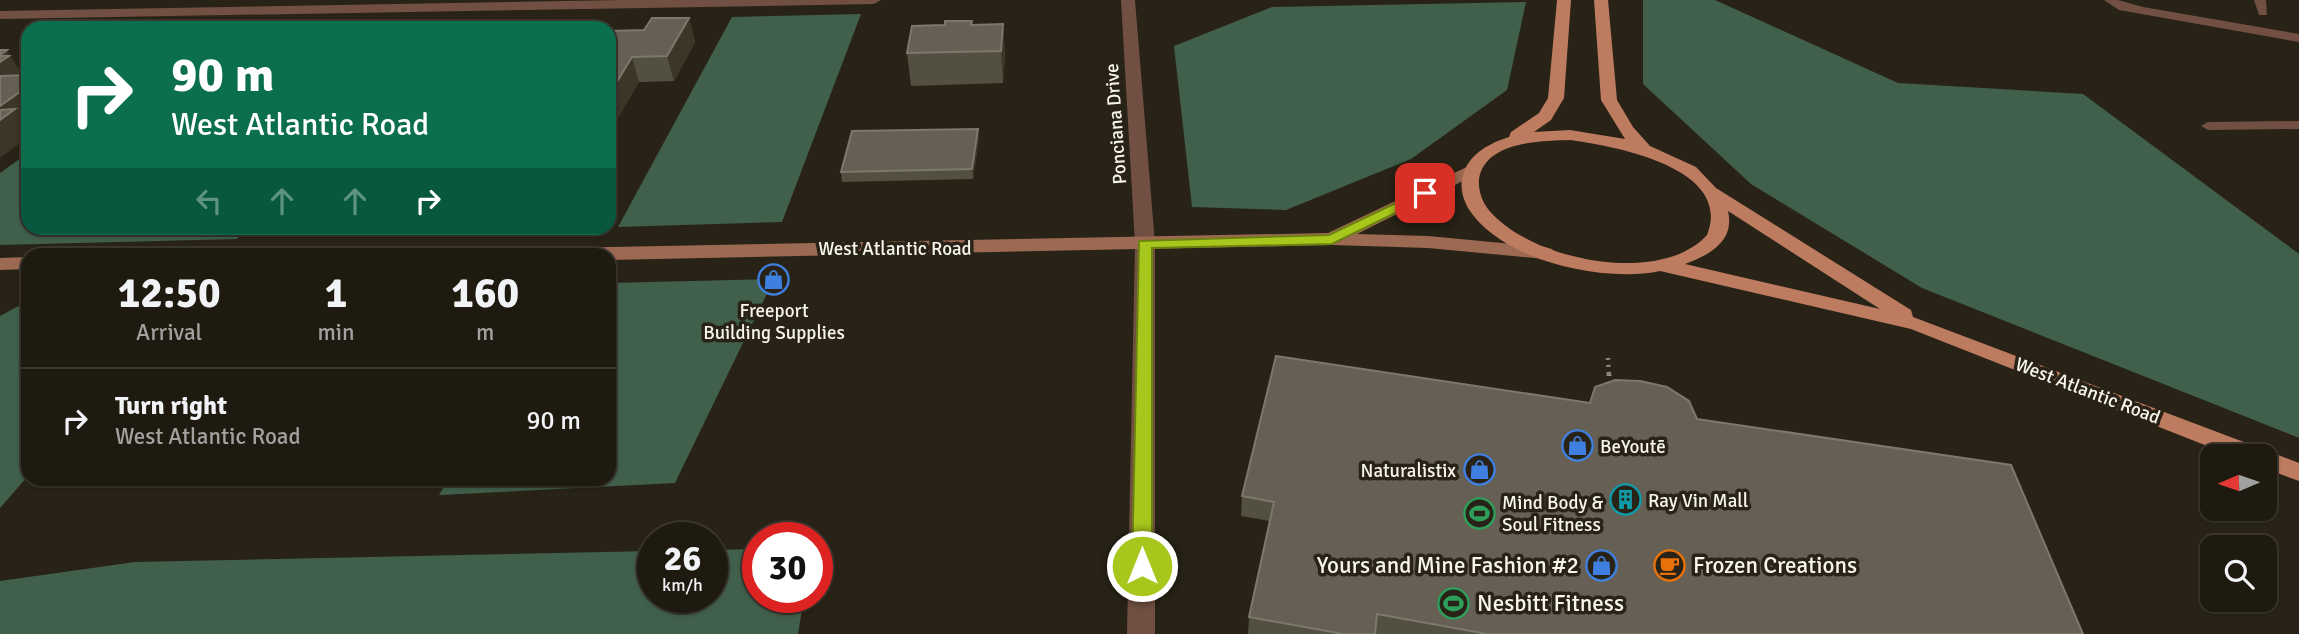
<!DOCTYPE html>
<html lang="en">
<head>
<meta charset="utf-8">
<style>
  body { margin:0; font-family:Signika,sans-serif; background:#2b271e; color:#f1f3f6; height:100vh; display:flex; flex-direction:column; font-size:26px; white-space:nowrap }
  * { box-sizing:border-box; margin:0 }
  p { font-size:23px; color:#a1a19f }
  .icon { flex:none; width:38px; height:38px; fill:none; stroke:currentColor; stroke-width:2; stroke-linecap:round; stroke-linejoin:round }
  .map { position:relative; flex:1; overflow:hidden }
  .drawer { position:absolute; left:21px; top:248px; width:595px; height:238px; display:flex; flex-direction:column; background:#1e1a10; border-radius:21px; box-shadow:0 2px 5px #0004,0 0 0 2px #3c3830 }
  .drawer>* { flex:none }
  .guide { position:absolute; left:21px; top:21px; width:595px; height:214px; border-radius:21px; box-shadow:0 2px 5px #0004,0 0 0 2px #3c3830; background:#0b6e4f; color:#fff; overflow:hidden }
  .needle { width:46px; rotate:268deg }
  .controls { position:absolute; left:2200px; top:444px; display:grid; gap:14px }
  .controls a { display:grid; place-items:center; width:77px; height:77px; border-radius:14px; background:#1e1a10; box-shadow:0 2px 5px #0004,0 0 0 2px #3c3830; font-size:35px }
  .speed { position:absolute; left:637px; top:522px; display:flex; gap:14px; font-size:35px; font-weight:700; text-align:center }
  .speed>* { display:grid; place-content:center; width:91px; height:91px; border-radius:50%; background:#1e1a10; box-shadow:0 2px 5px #0004,0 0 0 2px #3c3830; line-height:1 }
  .speed small { font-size:18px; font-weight:400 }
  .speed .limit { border:10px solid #d22; background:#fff; color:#111 }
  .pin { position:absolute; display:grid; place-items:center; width:60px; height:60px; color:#fff; margin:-30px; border-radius:14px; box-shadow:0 4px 10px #0006 }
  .me { position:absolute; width:77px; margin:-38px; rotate:0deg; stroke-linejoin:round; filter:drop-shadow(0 0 5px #0008) }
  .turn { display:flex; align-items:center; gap:24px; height:147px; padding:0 35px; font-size:32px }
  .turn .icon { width:91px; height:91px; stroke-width:2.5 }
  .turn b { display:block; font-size:49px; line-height:60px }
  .lanes { display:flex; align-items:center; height:66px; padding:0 35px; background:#0003; justify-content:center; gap:35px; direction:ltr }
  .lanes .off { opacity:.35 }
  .eta { display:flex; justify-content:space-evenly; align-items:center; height:119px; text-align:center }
  .eta b { font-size:42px; font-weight:700; line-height:49px }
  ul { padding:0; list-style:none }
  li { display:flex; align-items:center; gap:21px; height:105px; padding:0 35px; border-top:2px solid #3c3830 }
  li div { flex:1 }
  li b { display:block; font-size:26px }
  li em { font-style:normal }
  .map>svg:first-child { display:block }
  .forest { fill:#41604c }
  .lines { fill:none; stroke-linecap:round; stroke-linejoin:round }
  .path-far1 { stroke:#8e8a7f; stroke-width:4.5; stroke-dasharray:2 5; stroke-linecap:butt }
  .path { stroke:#8e8a7f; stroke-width:5; stroke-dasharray:2 6; stroke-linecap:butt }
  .service { fill:#715043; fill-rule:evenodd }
  .minor { fill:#715043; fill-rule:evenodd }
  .tertiary { fill:#715043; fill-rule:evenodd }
  .secondary { fill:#9c6953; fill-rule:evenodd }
  .primary { fill:#bd7b60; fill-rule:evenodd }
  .wall { fill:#534f41 }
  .shaded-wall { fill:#3b3628 }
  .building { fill:#656053; stroke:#7c786b; stroke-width:2 }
  .route { fill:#a8c71c; stroke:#6d8112; stroke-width:2 }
  .labels { text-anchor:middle; stroke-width:7; stroke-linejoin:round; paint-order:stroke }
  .street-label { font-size:19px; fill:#f8f5ec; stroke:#282316 }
  .poi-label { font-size:19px; fill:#f8f5ec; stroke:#282316; text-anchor:start }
  .near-poi-label { font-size:23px; fill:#f8f5ec; stroke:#282316; text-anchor:start }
</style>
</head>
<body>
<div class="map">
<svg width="2299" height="634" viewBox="0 0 2299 634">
  <rect width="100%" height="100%" fill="#282316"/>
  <!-- forest -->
  <path class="forest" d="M 1643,0 L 1715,0 L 1898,83 L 2083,94 L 2299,254 L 2299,438 L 1922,288 L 1751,184 L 1643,84 Z
    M 1526,2 L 1507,90 L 1411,159 L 1286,210 L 1192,207 L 1174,46 L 1272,7 Z
    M 861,14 L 782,222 L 618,227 L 732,17 Z
    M 28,153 L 28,228 L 248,228 L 237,239 L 0,245 L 0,173 Z
    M 774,279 L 675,483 L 439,495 L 448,480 L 609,480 L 609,283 Z
    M 28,301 L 28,476 L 0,508 L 0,316 Z
    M 758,549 L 758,597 L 804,597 L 798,634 L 0,634 L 0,581 L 135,562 L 653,551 L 653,597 L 712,597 L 712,550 Z"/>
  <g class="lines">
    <!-- path-far1 -->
    <path class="path-far1" d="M 1608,358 L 1609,376"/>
    <!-- path -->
    <path class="path" d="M 1609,374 L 1609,385"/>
    <!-- service -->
    <path class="service" d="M 2104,0 L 2118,0 L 2143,7 L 2299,34 L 2299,42 L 2119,10 Z
      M 2254,0 L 2266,0 L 2267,15 L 2259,15 Z
      M 2299,121 L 2299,129 L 2208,130 L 2201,126 L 2208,122 Z"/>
    <!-- minor -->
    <path class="minor" d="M 1121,0 L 1135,0 L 1155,244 L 1155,634 L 1127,634 L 1135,244 Z"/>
    <!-- tertiary -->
    <path class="tertiary" d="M 622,0 L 881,0 L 874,4 L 0,19 L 0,11 Z"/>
    <!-- secondary -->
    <path class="secondary" d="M 1471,165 L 1477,166 L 1480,170 L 1477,174 L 1357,234 L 1428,236 L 1545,247 L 1552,249 L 1555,253 L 1552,257 L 1545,259 L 1428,248 L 1332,245 L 609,260 L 609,256 L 448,256 L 458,250 L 1328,233 Z
      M 28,257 L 28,269 L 0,270 L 0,258 Z"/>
    <!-- primary -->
    <path class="primary" d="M 1557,0 L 1571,0 L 1564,98 L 1551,120 L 1534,132 L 1570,130 L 1625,139 L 1601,100 L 1594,0 L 1608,0 L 1617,100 L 1633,127 L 1650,146 L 1696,167 L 1716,188 L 1911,310 L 1913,317 L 2299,463 L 2299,481 L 2264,468 L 2264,457 L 2235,457 L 1911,329 L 1660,271 C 1603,283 1501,261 1468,208 C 1462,197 1459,185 1464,172 C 1471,153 1490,143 1509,137 L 1511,132 L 1539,113 L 1548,98 ZM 1570,140 C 1613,146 1734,167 1707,235 C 1660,287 1529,260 1488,209 C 1482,201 1478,190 1479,179 C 1485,141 1541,141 1570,140 ZM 1728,211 L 1880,309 L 1685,264 C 1710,255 1735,241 1728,211 Z"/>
  </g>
  <!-- wall -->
  <path class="wall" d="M 689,18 L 695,42 L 674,81 L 639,82 L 609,133 L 609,31 L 644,30 Z
    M 972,21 L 972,25 L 1003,24 L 1005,56 L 1003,83 L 911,86 L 907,53 L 945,25 Z
    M 979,138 L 973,179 L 842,182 L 841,172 Z
    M 1697,419 L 2083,634 L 1248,634 L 1249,617 L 1270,521 L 1241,516 L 1242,496 Z"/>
  <!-- shaded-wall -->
  <path class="shaded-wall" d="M 689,18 L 695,42 L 674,81 L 667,56 Z
    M 1003,24 L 1005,56 L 1003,83 L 1001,51 Z
    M 7,50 L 22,74 L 0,98 L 0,55 Z
    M 632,57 L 639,82 L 609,133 L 609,95 Z
    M 28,86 L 28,123 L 24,125 L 28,131 L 28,137 L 0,158 L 0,106 Z
    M 978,129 L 979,138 L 973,179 L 972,169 Z"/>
  <!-- building -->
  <path class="building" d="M 652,18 L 689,18 L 667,56 L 632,57 L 609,95 L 609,31 L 644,30 Z
    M 945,21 L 972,21 L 971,25 L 1003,24 L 1001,51 L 907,53 L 912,26 L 945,25 Z
    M 464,24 L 501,24 L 498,28 L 461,28 Z
    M 0,50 L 7,50 L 0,55 Z
    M 0,56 L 9,56 L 0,62 Z
    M 28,75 L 28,86 L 0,106 L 0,76 Z
    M 15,109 L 0,120 L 0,110 Z
    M 978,129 L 972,169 L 841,172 L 852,131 Z
    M 1276,356 L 1590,403 L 1595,387 L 1615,380 L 1640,381 L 1667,387 L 1689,401 L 1697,419 L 2011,465 L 2083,634 L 1487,634 L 1377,614 L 1375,634 L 1343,634 L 1249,617 L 1274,502 L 1242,496 Z"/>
  <!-- route -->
  <path class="route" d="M 1425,189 L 1430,190 L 1430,196 L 1332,244 L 1152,248 L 1152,566 L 1149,571 L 1142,573 L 1135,571 L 1132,566 L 1139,241 L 1329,235 Z"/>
  <!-- icons -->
  <defs>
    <symbol id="shop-ring" viewBox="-11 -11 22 22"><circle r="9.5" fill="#282316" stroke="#3f7fe0" stroke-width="1.5"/><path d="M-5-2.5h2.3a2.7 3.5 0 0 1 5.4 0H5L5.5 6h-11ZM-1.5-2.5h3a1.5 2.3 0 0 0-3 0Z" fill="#3f7fe0"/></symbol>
    <symbol id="building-ring" viewBox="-11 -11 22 22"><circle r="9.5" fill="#282316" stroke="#0f9aa8" stroke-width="1.5"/><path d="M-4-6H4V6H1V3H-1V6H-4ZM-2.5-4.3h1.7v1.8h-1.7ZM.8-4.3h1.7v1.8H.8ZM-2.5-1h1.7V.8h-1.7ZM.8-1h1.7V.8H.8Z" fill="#0f9aa8"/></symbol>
    <symbol id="stadium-ring" viewBox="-11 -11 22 22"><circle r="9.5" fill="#282316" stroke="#2e9e5b" stroke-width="1.5"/><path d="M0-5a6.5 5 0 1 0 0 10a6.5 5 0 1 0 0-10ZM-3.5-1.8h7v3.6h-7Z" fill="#2e9e5b"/></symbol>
    <symbol id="cafe-ring" viewBox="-11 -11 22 22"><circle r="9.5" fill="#282316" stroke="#e8710a" stroke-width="1.5"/><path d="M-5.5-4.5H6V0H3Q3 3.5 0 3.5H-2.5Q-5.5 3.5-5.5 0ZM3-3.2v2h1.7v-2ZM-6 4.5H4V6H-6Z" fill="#e8710a"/></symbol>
  </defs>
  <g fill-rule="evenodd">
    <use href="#shop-ring" x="756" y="262" width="35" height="35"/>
    <use href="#shop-ring" x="1560" y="428" width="35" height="35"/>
    <use href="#shop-ring" x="1462" y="452" width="35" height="35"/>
    <use href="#building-ring" x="1608" y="482" width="35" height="35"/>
    <use href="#stadium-ring" x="1462" y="496" width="35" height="35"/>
    <use href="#shop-ring" x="1584" y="548" width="35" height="35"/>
    <use href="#cafe-ring" x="1652" y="548" width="35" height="35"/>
    <use href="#stadium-ring" x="1436" y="586" width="35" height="35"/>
  </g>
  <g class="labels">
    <!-- street labels -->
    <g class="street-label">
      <text transform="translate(1115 124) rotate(-94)" y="7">Ponciana Drive</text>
      <text x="895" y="255">West Atlantic Road</text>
      <text transform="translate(2088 390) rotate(21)" y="7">West Atlantic Road</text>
    </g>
    <!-- poi labels -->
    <g class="poi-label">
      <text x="774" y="317" text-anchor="middle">Freeport<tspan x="774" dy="22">Building Supplies</tspan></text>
      <text x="1600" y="453">BeYoutē</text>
      <text x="1456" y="477" text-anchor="end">Naturalistix</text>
      <text x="1648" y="507">Ray Vin Mall</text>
      <text x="1502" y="509">Mind Body &amp;<tspan x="1502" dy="22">Soul Fitness</tspan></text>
    </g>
    <!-- near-poi labels -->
    <g class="near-poi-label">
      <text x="1579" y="573" text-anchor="end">Yours and Mine Fashion #2</text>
      <text x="1693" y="573">Frozen Creations</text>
      <text x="1477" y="611">Nesbitt Fitness</text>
    </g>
  </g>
</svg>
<div class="controls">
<a><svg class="needle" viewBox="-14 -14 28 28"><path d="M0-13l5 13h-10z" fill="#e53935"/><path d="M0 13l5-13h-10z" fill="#a1a19f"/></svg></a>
<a><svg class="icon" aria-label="search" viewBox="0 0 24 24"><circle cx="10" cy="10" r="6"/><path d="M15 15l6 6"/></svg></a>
</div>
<div class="speed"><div>26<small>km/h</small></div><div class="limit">30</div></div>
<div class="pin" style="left:1425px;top:193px;background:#d93025"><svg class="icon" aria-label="arrive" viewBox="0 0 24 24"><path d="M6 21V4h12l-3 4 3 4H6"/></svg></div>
<svg class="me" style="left:1142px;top:566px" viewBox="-20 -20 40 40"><circle r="17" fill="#a8c71c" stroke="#fff" stroke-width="3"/><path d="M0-11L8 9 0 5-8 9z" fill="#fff"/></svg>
<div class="guide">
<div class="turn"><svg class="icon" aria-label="right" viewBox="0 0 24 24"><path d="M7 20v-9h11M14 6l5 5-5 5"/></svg><div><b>90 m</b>West Atlantic Road</div></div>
<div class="lanes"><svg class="icon off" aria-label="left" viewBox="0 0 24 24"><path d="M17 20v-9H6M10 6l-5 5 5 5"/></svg><svg class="icon off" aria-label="ahead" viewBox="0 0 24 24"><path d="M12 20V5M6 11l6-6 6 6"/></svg><svg class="icon off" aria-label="ahead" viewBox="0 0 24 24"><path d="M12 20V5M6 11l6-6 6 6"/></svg><svg class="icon" aria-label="right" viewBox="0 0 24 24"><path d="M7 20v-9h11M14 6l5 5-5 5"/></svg></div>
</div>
<section class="drawer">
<div class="eta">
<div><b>12:50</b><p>Arrival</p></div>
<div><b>1</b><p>min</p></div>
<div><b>160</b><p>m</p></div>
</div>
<ul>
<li><svg class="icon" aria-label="right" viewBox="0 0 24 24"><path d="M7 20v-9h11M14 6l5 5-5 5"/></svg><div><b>Turn right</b><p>West Atlantic Road</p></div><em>90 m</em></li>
</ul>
</section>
</div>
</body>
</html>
